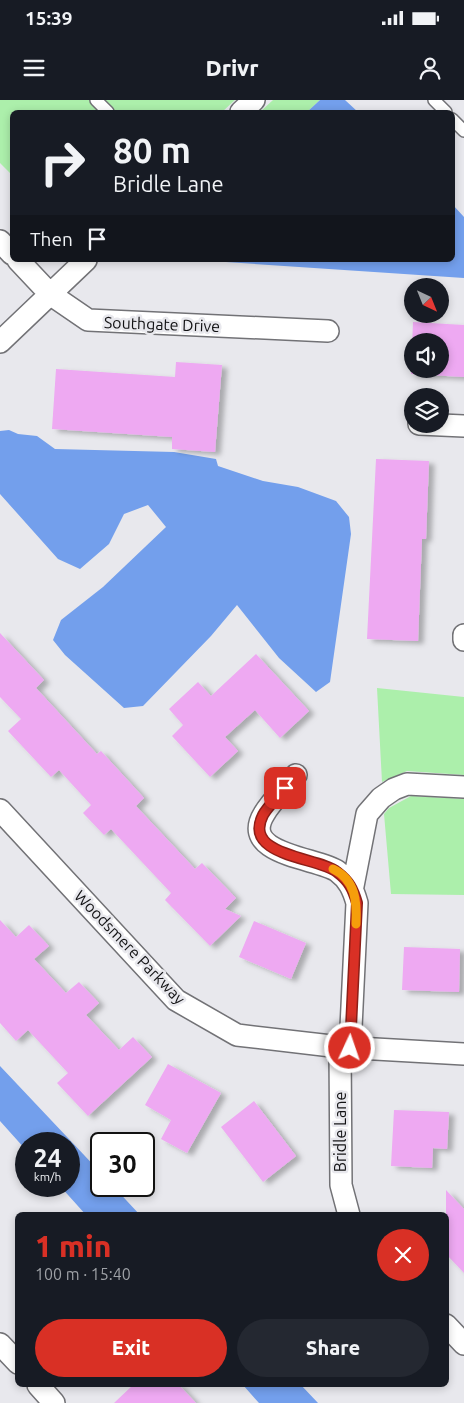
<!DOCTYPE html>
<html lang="en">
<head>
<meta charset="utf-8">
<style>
  body { margin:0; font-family:Ubuntu,sans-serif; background:#242831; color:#f1f3f6; height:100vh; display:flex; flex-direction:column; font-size:19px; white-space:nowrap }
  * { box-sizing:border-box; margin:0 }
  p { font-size:16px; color:#9ea1a6 }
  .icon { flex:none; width:28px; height:28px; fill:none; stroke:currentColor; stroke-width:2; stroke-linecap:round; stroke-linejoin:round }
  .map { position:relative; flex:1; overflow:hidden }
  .panel { position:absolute; left:15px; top:1112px; width:434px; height:175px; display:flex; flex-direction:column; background:#171b24; border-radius:8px; box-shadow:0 2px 8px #0003 }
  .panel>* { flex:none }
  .top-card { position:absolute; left:10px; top:10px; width:445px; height:152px; border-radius:8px; box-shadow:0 2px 8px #0003; background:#171b24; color:#f1f3f6; overflow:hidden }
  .needle { width:32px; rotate:137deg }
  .tools { position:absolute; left:404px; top:178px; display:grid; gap:10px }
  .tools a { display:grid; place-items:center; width:45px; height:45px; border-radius:50%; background:#171b24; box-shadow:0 2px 8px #0003; font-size:25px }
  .speed { position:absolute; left:15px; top:1032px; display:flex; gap:10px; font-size:25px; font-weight:700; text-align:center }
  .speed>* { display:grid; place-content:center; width:65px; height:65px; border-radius:50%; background:#171b24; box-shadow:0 2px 8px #0003; line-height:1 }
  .speed small { font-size:12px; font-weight:400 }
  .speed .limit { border:2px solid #111; border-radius:8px; background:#fff; color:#111 }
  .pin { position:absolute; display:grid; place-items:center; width:42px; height:42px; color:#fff; margin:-21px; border-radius:10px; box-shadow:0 2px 8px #0006 }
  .me { position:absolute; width:55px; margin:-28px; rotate:3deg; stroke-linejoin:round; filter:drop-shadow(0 0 4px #0008) }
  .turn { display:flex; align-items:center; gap:18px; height:105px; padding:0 20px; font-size:22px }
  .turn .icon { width:65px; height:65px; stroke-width:2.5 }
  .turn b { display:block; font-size:35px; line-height:42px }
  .then { display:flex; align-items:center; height:48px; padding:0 20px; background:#0003; gap:10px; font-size:19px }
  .round { display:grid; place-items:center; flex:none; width:52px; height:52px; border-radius:26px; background:#242831 }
  .head { display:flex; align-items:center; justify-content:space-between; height:85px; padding:0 20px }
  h1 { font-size:30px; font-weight:800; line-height:38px; color:#d93025 }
  .button { display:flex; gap:10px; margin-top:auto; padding:10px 20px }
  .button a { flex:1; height:58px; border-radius:30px; background:#d93025; color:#fff; font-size:20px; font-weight:800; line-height:58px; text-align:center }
  .button a+a { background:#242831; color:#f1f3f6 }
  .status { display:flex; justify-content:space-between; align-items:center; height:35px; padding:0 25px; background:#171b24; direction:ltr }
  .status svg { height:14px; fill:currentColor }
  header { display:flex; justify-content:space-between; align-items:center; height:65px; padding:0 20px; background:#171b24; font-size:22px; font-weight:800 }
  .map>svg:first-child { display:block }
  .green { fill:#acefab }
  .water { fill:#739fec }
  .building { fill:#eea9f2; fill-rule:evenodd; filter:url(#shadow) }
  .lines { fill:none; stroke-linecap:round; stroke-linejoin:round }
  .lane-casing { stroke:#727276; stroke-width:14 }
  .street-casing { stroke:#727276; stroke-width:24 }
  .lane { stroke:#fff; stroke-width:11 }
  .street { stroke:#fff; stroke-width:21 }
  .route-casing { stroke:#8d1f18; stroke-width:12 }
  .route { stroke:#d93025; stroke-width:9 }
  .slow { stroke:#f59e0b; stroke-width:9 }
  .labels { text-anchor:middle; stroke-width:5; stroke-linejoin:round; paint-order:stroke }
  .street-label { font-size:16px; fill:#121214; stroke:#e8e8ed }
</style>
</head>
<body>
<div class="status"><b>15:39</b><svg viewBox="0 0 49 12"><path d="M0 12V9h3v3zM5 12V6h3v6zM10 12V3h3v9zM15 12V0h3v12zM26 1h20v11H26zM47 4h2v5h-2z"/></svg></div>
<header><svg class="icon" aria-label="menu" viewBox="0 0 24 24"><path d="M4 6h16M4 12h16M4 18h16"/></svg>Drivr<svg class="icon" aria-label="person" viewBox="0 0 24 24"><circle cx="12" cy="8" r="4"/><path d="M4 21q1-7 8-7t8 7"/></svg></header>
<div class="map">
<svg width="464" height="1303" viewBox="0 0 464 1303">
  <defs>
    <filter id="shadow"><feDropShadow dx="5.5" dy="3" stdDeviation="2.5" flood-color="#0004"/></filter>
  </defs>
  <rect width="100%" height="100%" fill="#e8e8ed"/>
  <!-- green -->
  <path class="green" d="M 0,0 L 235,0 L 222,12 L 12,12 L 12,75 L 0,63 Z
    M 273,0 L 320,0 L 307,12 L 260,12 Z
    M 377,588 L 464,597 L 464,675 L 407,671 L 382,682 Z
    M 411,696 L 464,699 L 464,795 L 391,794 L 384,714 L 389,708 Z"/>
  <!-- water -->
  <path class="water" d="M 320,0 L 345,0 L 358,12 L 307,12 Z
    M 453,105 L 464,117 L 464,178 L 196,160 L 452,160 Z
    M 9,330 L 18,334 L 37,336 L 55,349 L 174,352 L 216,359 L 218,366 L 263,381 L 298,387 L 336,401 L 349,417 L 351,434 L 330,582 L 316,592 L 279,558 L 237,505 L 211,536 L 143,606 L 124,608 L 65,555 L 53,540 L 61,520 L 103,487 L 166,427 L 148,405 L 124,414 L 109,444 L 80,469 L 58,459 L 0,394 L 0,331 Z
    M 0,966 L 101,1073 L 101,1086 L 113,1086 L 140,1115 L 86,1115 L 60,1086 L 69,1086 L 69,1044 L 26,1044 L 26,1050 L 0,1021 Z
    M 243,1285 L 301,1285 L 318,1303 L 259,1303 Z"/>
  <!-- building -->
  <path class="building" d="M 413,222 L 464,225 L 464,277 L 411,274 ZM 412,241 L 440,241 L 440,269 L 412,269 Z
    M 176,262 L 222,265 L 215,352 L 172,349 L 172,337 L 52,329 L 56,269 L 175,277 Z
    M 376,359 L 429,361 L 426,439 L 422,439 L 418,541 L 367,539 Z
    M 0,533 L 44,580 L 36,588 L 97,654 L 101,651 L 144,698 L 136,706 L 195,769 L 202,763 L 236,798 L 225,809 L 241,816 L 210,846 L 165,800 L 171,793 L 111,729 L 104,735 L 83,713 L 91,705 L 59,670 L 51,677 L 8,631 L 21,619 L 0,597 Z
    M 256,554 L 309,611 L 280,638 L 255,610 L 225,637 L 238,651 L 210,677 L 172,636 L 183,625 L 169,609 L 198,582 L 211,596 Z
    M 0,820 L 16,837 L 29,825 L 49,846 L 34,859 L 66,893 L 79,882 L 99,903 L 86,915 L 119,950 L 133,937 L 152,957 L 88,1016 L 57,983 L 68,973 L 28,930 L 16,941 L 0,923 Z
    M 254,821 L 306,843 L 291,879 L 239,857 Z
    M 404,847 L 460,849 L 459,892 L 402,890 Z
    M 168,964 L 221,993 L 187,1053 L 161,1039 L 171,1020 L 145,1005 Z
    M 254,1001 L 296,1056 L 263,1082 L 221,1027 Z
    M 394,1010 L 449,1012 L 447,1049 L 433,1048 L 432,1068 L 391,1066 Z
    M 446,1090 L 464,1109 L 464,1173 L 446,1154 Z
    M 133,1285 L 179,1285 L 196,1303 L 114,1303 Z"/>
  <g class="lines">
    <defs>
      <path id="lane" d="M 96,0 L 108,12
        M 434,0 L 446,12
        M 452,19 L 464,31"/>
      <path id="street" d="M 241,12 L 254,0
        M 0,141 L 12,154
        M 18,160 L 50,194 L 88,220 L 328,231
        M 0,242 L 86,160
        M 419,324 L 464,326
        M 464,540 L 464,535
        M 296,675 C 286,688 272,700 264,714 C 239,755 319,758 337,771 C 349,780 353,789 357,803 L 350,948
        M 0,710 L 176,900 L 237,935 L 340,947 L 464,954
        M 353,786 L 367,714 L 381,698 L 394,689 L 407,684 L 464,687
        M 340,947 L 341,1085 L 349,1115
        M 446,1225 L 464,1244
        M 0,1244 L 18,1263
        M 38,1285 L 54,1303"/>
    </defs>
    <!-- lane casing -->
    <use href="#lane" class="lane-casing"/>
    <!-- street casing -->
    <use href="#street" class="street-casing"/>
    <!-- lane -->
    <use href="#lane" class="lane"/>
    <!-- street -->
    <use href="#street" class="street"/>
  </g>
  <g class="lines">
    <defs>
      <path id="route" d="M 285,688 C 278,697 268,706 263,715 C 242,757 319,757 337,772 C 349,781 353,789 357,803 L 350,948"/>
    </defs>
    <!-- route casing -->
    <use href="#route" class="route-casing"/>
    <!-- route -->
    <use href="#route" class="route"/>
    <!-- slow -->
    <path class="slow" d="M 333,769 C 356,780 357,802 356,824"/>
  </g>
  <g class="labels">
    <!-- street labels -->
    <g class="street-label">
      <text transform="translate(162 224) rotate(2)" y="6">Southgate Drive</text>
      <text transform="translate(130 847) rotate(46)" y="6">Woodsmere Parkway</text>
      <text transform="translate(340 1032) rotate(-90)" y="6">Bridle Lane</text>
    </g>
  </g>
</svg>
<div class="tools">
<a><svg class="needle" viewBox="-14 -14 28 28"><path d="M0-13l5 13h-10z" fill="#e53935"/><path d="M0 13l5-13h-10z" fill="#9ea1a6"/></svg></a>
<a><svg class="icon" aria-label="sound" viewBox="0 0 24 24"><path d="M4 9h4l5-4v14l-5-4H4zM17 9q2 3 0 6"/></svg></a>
<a><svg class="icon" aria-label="layers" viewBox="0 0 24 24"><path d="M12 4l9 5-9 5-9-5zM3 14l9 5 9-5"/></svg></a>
</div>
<div class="speed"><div>24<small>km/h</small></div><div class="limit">30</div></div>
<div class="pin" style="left:285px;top:688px;background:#d93025"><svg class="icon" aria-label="arrive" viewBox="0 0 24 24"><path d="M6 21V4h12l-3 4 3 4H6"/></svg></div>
<svg class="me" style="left:350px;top:948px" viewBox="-20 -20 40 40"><circle r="17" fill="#d93025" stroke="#fff" stroke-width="3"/><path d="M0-11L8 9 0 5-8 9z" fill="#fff"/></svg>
<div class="top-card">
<div class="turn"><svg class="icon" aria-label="right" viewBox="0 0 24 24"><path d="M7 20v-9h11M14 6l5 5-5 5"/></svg><div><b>80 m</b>Bridle Lane</div></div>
<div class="then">Then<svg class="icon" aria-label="arrive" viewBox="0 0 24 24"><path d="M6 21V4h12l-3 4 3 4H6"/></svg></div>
</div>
<section class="panel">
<div class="head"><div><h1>1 min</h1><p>100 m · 15:40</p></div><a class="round" style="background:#d93025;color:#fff"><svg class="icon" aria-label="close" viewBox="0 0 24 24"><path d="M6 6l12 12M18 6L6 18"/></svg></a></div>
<div class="button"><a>Exit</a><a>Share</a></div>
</section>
</div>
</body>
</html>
